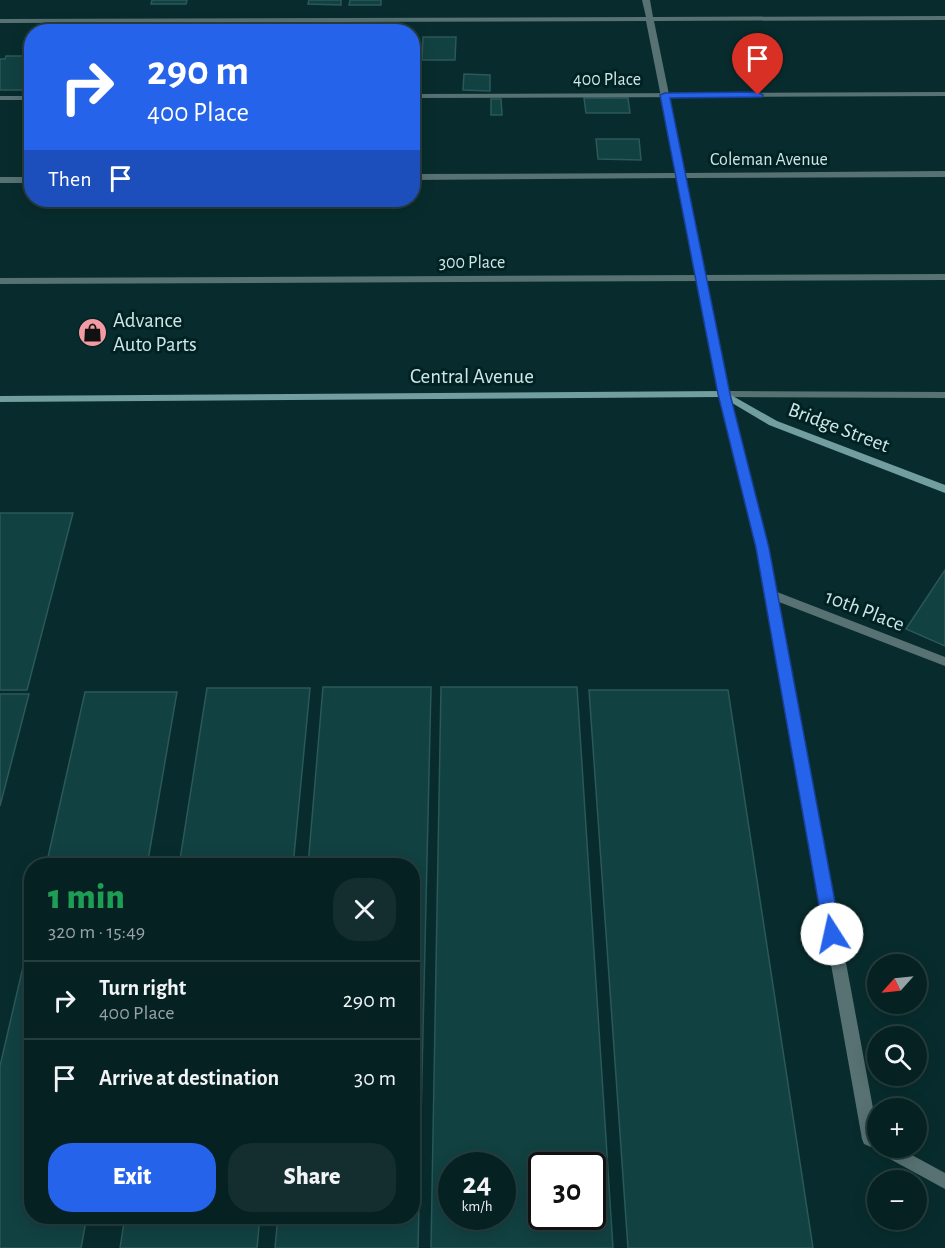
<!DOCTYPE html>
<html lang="en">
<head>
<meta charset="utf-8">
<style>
  body { margin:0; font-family:"Alegreya Sans",sans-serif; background:#142e2f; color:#f1f3f6; height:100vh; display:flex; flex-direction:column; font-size:22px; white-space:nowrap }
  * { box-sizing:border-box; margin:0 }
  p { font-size:20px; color:#98a3a5 }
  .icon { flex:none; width:33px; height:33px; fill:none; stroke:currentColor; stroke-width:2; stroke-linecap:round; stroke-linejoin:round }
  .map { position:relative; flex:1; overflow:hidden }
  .details { position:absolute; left:24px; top:858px; width:396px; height:366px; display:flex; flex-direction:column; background:#062122; border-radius:24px; box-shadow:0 3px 15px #0003,0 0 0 2px #273e40 }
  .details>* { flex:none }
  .top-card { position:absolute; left:24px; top:24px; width:396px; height:183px; border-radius:24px; box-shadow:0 3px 15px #0003,0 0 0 2px #273e40; background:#2563eb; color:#fff; overflow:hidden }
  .needle { width:39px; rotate:243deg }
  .controls { position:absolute; left:867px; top:954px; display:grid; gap:12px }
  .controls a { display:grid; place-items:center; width:60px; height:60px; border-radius:50%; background:#062122; box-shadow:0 3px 15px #0003,0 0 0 2px #273e40; font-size:30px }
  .speed { position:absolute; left:438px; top:1152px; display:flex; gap:12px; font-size:30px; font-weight:700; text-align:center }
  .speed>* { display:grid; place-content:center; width:78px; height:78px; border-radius:50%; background:#062122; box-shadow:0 3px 15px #0003,0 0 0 2px #273e40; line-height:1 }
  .speed small { font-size:15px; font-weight:400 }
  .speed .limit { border:3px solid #111; border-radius:9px; background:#fff; color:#111 }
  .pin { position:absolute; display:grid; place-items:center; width:51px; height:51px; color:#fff; margin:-62px -26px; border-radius:50% 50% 50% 0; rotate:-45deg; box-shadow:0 0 6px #0007 }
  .pin .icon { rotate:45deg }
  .me { position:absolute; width:66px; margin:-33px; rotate:350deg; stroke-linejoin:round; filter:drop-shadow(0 0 4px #0008) }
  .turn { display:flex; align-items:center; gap:21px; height:126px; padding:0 24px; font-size:27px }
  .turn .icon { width:78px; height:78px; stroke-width:2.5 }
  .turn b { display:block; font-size:42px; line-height:51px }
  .then { display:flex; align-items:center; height:57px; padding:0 24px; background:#0003; gap:12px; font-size:22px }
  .round { display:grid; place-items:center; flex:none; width:63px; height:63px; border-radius:24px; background:#142e2f }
  .summary { display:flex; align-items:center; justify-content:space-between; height:102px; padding:0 24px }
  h1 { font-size:36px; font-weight:800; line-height:45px; color:#1e9e55 }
  .button { display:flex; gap:12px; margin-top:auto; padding:12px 24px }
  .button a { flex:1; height:69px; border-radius:24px; background:#2563eb; color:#fff; font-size:24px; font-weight:800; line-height:69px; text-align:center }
  .button a+a { background:#142e2f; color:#f1f3f6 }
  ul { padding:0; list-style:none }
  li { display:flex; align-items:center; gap:18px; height:78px; padding:0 24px; border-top:2px solid #273e40 }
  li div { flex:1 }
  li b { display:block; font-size:22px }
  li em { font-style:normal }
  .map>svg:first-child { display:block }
  .building { fill:#124142; stroke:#2b5859; stroke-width:1.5; fill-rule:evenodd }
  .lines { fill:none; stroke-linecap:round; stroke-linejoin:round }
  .service { fill:#587273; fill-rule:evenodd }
  .minor { fill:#587273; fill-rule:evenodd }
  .secondary { fill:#739e9f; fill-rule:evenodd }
  .route { fill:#2563eb; stroke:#184099; stroke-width:1.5 }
  .labels { text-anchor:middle; stroke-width:6; stroke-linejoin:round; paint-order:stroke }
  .far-street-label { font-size:18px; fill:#cfe6e7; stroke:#002223 }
  .poi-label { font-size:21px; fill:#cfe6e7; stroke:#002223; text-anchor:start }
  .street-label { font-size:21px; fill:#cfe6e7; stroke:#002223 }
</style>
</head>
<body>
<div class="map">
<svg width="945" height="1248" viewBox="0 0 945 1248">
  <rect width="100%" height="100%" fill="#082c2d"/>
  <!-- building -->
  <path class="building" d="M 152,0 L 187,0 L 186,4 L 151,4 Z
    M 309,0 L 341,0 L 341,5 L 308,4 Z
    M 350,0 L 381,0 L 381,5 L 349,5 Z
    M 423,37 L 456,37 L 455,60 L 422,60 Z
    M 6,56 L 32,56 L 32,84 L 29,90 L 0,90 L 0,59 L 5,59 Z
    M 464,74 L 490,75 L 490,91 L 463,90 Z
    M 584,98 L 628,98 L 630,113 L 586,113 Z
    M 491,99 L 501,99 L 502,115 L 491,115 Z
    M 596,139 L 639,139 L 641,160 L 598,159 Z
    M 0,513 L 73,513 L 27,690 L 0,690 Z
    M 945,570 L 945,646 L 906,629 Z
    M 323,687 L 431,687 L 418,1248 L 275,1248 L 278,1216 L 412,1216 L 412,866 L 308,866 Z
    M 441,687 L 577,687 L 613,1248 L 431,1248 ZM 452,1166 L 502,1166 L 502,1216 L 452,1216 ZM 542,1166 L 592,1166 L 592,1216 L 542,1216 Z
    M 207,688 L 310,688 L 293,866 L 179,866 Z
    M 589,690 L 728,690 L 813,1248 L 628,1248 Z
    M 85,692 L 177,692 L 147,866 L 46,866 Z
    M 0,694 L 29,694 L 0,806 Z
    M 32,928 L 32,1216 L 87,1216 L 81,1248 L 0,1248 L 0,1066 Z
    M 125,1216 L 260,1216 L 257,1248 L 120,1248 Z"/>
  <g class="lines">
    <!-- service -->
    <path class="service" d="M 945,92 L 945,96 L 412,98 L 412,94 Z
      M 0,96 L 32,96 L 32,100 L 0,100 Z
      M 945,274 L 945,280 L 0,284 L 0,278 Z"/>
    <!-- minor -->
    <path class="minor" d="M 642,0 L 650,0 L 653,17 L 945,16 L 945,20 L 654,21 L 685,173 L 945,171 L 945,177 L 686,178 L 729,391 L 945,392 L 945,398 L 730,397 L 769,548 L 777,592 L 945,657 L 945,666 L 779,602 L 878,1135 L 878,1148 L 899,1148 L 945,1173 L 945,1189 L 879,1153 L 878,1150 L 864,1144 L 862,1139 L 757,548 L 719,394 L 677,178 L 412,180 L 412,174 L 676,173 L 646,21 L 0,23 L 0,19 L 646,17 Z
      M 0,177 L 32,177 L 32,183 L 0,183 Z"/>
    <!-- secondary -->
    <path class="secondary" d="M 724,391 L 777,421 L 945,485 L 945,493 L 769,425 L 722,397 L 0,402 L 0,396 Z"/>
  </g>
  <!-- route -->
  <path class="route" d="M 758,92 L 763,95 L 762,97 L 670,98 L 730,394 L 769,548 L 841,934 L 838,939 L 832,941 L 827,939 L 824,934 L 756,548 L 718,394 L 660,95 L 665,93 Z"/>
  <!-- icons -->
  <defs>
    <symbol id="shop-disc" viewBox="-11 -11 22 22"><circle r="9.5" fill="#f49aa3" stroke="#002223"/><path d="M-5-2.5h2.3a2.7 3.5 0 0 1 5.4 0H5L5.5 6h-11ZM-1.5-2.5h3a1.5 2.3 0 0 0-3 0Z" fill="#111"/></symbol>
  </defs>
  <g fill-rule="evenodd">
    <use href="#shop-disc" x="76" y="316" width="33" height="33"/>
  </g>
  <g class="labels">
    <!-- far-street labels -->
    <g class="far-street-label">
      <text x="607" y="85">400 Place</text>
      <text x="769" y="165">Coleman Avenue</text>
      <text x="472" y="268">300 Place</text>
    </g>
    <!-- poi labels -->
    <g class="poi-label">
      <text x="113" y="327">Advance<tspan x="113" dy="24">Auto Parts</tspan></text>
    </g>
    <!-- street labels -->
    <g class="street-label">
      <text x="472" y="383">Central Avenue</text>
      <text transform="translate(839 427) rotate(21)" y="7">Bridge Street</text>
      <text transform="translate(865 610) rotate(21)" y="7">10th Place</text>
    </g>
  </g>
</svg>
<div class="controls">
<a><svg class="needle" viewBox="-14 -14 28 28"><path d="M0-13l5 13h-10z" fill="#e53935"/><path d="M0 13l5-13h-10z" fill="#98a3a5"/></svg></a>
<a><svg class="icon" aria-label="search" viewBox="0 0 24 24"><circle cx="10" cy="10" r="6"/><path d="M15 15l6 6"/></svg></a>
<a>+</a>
<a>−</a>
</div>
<div class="speed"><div>24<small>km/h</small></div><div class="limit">30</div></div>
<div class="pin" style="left:758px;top:95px;background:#d93025"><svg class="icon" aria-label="arrive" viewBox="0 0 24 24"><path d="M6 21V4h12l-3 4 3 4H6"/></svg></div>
<svg class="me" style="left:832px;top:934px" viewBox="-20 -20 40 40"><circle r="19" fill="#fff"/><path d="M0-13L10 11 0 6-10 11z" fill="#2563eb"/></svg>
<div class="top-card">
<div class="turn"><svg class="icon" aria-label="right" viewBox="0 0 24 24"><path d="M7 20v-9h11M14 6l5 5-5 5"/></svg><div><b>290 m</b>400 Place</div></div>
<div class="then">Then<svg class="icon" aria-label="arrive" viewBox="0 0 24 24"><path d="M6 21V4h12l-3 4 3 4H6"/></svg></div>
</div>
<section class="details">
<div class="summary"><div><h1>1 min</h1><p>320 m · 15:49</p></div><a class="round"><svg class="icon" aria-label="close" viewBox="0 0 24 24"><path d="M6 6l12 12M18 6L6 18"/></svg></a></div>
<ul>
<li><svg class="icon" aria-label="right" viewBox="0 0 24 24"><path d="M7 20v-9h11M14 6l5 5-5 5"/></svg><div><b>Turn right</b><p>400 Place</p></div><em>290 m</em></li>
<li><svg class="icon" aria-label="arrive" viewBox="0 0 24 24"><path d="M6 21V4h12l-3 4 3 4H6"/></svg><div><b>Arrive at destination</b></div><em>30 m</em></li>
</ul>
<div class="button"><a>Exit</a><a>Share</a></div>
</section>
</div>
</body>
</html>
